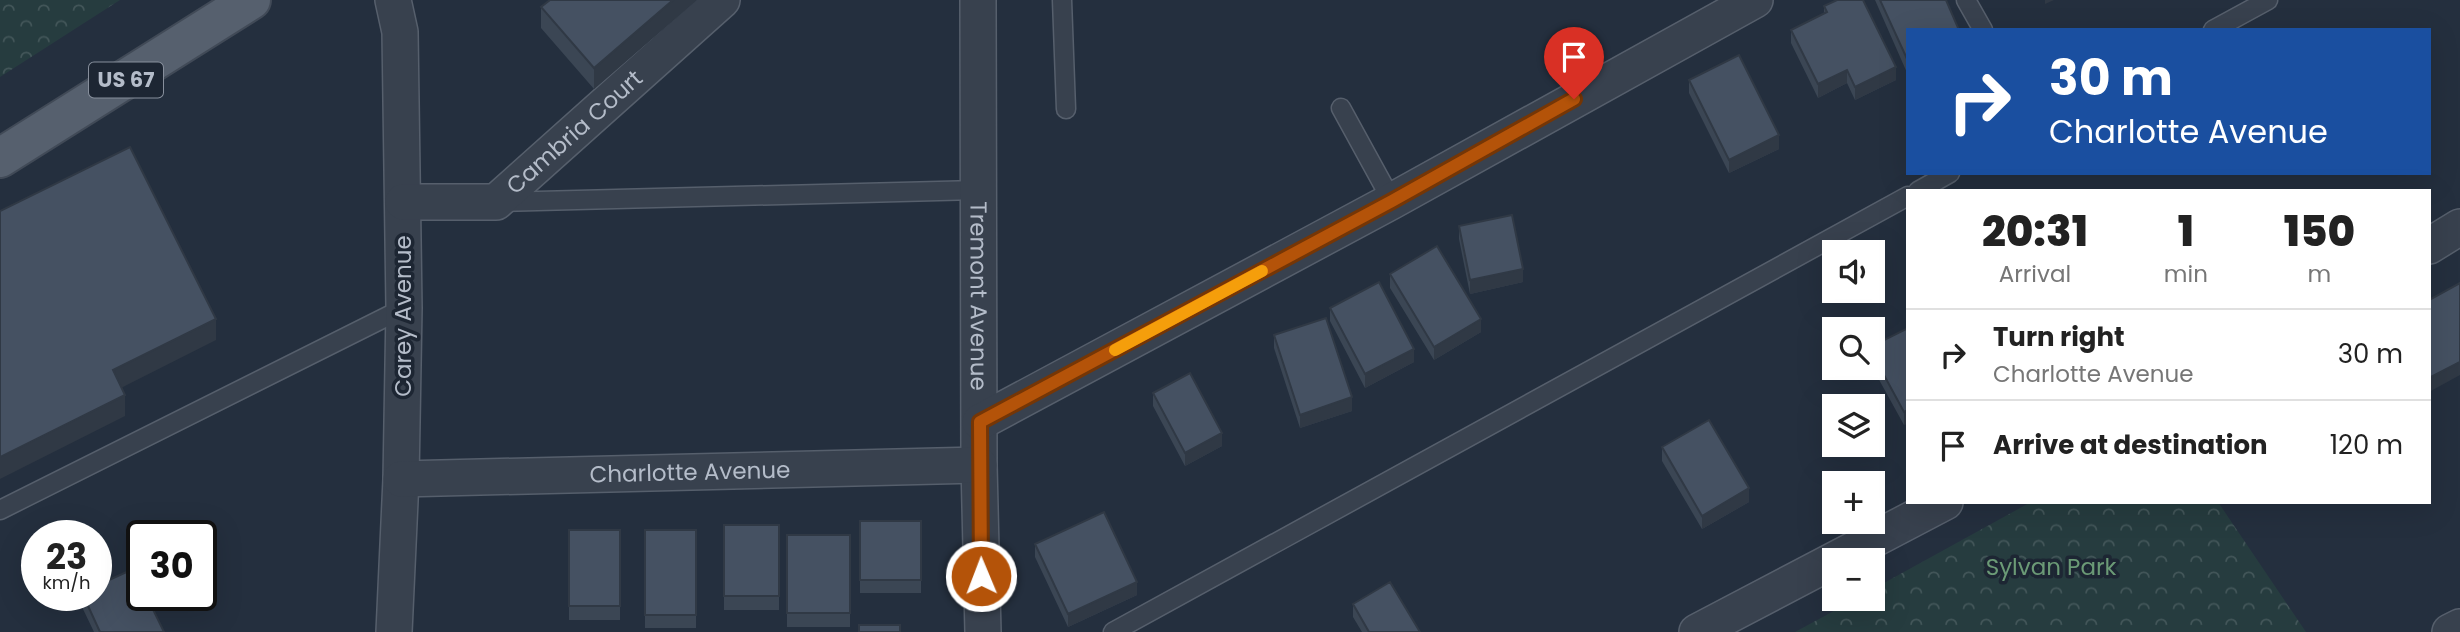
<!DOCTYPE html>
<html lang="en">
<head>
<meta charset="utf-8">
<style>
  body { margin:0; font-family:Poppins,sans-serif; background:#f2f2f2; color:#222; height:100vh; display:flex; flex-direction:column; font-size:26px; white-space:nowrap }
  * { box-sizing:border-box; margin:0 }
  p { font-size:23px; color:#767676 }
  .icon { flex:none; width:38px; height:38px; fill:none; stroke:currentColor; stroke-width:2; stroke-linecap:round; stroke-linejoin:round }
  .map { position:relative; flex:1; overflow:hidden }
  .details { position:absolute; left:1906px; top:189px; width:525px; height:315px; display:flex; flex-direction:column; background:#fff; border-radius:0px; box-shadow:0 7px 28px #0002 }
  .details>* { flex:none }
  .top-card { position:absolute; left:1906px; top:28px; width:525px; height:147px; border-radius:0px; box-shadow:0 7px 28px #0002; background:#1a4fa0; color:#fff; overflow:hidden }
  .tools { position:absolute; left:1822px; top:240px; display:grid; gap:14px }
  .tools a { display:grid; place-items:center; width:63px; height:63px; border-radius:0px; background:#fff; box-shadow:0 7px 28px #0002; font-size:35px }
  .speed { position:absolute; left:21px; top:520px; display:flex; gap:14px; font-size:35px; font-weight:700; text-align:center }
  .speed>* { display:grid; place-content:center; width:91px; height:91px; border-radius:50%; background:#fff; box-shadow:0 7px 28px #0002; line-height:1 }
  .speed small { font-size:18px; font-weight:400 }
  .speed .limit { border:4px solid #111; border-radius:10px; background:#fff; color:#111 }
  .pin { position:absolute; display:grid; place-items:center; width:60px; height:60px; color:#fff; margin:-72px -30px; border-radius:50% 50% 50% 0; rotate:-45deg; box-shadow:0 0 7px #0007 }
  .pin .icon { rotate:45deg }
  .me { position:absolute; width:77px; margin:-38px; rotate:359deg; stroke-linejoin:round; filter:drop-shadow(0 0 5px #0008) }
  .turn { display:flex; align-items:center; gap:24px; height:147px; padding:0 28px; font-size:32px }
  .turn .icon { width:91px; height:91px; stroke-width:2.5 }
  .turn b { display:block; font-size:49px; line-height:60px }
  .eta { display:flex; justify-content:space-evenly; align-items:center; height:119px; text-align:center }
  .eta b { font-size:42px; font-weight:800; line-height:49px }
  ul { padding:0; list-style:none }
  li { display:flex; align-items:center; gap:21px; height:91px; padding:0 28px; border-top:2px solid #e0e0e0 }
  li div { flex:1 }
  li b { display:block; font-size:26px }
  li em { font-style:normal }
  .map>svg:first-child { display:block }
  .park { fill:url(#park-crowns) }
  .lines { fill:none; stroke-linecap:round; stroke-linejoin:round }
  .lane-casing { stroke:#565f6c; stroke-width:21 }
  .street-casing { stroke:#565f6c; stroke-width:38 }
  .primary-casing { stroke:#414a57; stroke-width:42 }
  .lane { stroke:#38414e; stroke-width:18 }
  .street { stroke:#38414e; stroke-width:35 }
  .primary { stroke:#56606e; stroke-width:38 }
  .wall { fill:#3b4654 }
  .shaded-wall { fill:#303945 }
  .building { fill:#455162; stroke:#303945; stroke-width:2 }
  .route-casing { stroke:#753606; stroke-width:18 }
  .route { stroke:#b45309; stroke-width:12 }
  .slow { stroke:#f59e0b; stroke-width:12 }
  .labels { text-anchor:middle; stroke-width:7; stroke-linejoin:round; paint-order:stroke }
  .shield { fill:#1d2633; stroke:#878f9c; stroke-width:2 }
  .shield-label { font-size:21px; font-weight:bold; fill:#b4bcc9 }
  .street-label { font-size:23px; fill:#b4bcc9; stroke:#1d2633 }
  .park-label { font-size:23px; fill:#6b9a76; stroke:#1d2633 }
</style>
</head>
<body>
<div class="map">
<svg width="2460" height="632" viewBox="0 0 2460 632">
  <defs>
    <pattern id="park-crowns" width="20" height="18" patternUnits="userSpaceOnUse" patternTransform="scale(1.75)"><rect width="20" height="18" fill="#263c3f"/><path d="M2 6a3 3 0 1 1 6 0M12 15a3 3 0 1 1 6 0" fill="none" stroke="#435659"/></pattern>
  </defs>
  <rect width="100%" height="100%" fill="#242f3e"/>
  <!-- park -->
  <path class="park" d="M 0,0 L 120,0 L 0,77 Z
    M 2031,502 L 2218,502 L 2306,632 L 1795,632 L 1856,599 L 1872,598 L 1873,589 Z"/>
  <g class="lines">
    <defs>
      <path id="lane" d="M 1062,0 L 1066,109
        M 1966,0 L 1983,30
        M 2213,30 L 2268,0
        M 1341,108 L 1392,201
        M 1918,191 L 1950,173
        M 499,202 L 978,190
        M 0,510 L 404,308
        M 1113,632 L 1908,196"/>
      <g id="street">
        <path d="M 393,0 L 400,32 L 404,308 L 401,479 L 394,632"/>
        <path id="s1" d="M 978,0 L 979,465 L 983,632"/>
        <path id="s2" d="M 403,202 L 496,202 L 722,0"/>
        <path d="M 2429,246 L 2460,227"/>
        <path d="M 980,422 L 1392,201 L 1755,0"/>
        <path id="s3" d="M 401,479 L 979,465"/>
        <path d="M 1697,632 L 1945,502"/>
        <path d="M 2450,632 L 2460,627"/>
      </g>
      <path id="primary" d="M 0,158 L 251,0"/>
    </defs>
    <!-- lane casing -->
    <use href="#lane" class="lane-casing"/>
    <!-- street casing -->
    <use href="#street" class="street-casing"/>
    <!-- primary casing -->
    <use href="#primary" class="primary-casing"/>
    <!-- lane -->
    <use href="#lane" class="lane"/>
    <!-- street -->
    <use href="#street" class="street"/>
    <!-- primary -->
    <use href="#primary" class="primary"/>
  </g>
  <!-- wall -->
  <path class="wall" d="M 550,0 L 697,0 L 594,89 L 541,28 L 541,7 Z
    M 1875,0 L 1946,0 L 1908,30 L 1908,75 Z
    M 1824,6 L 1896,80 L 1855,100 L 1847,83 L 1818,98 L 1791,43 L 1791,30 L 1824,14 Z
    M 1689,80 L 1779,149 L 1729,173 L 1689,93 Z
    M 1459,226 L 1523,282 L 1470,294 L 1459,239 Z
    M 1390,274 L 1481,332 L 1434,360 L 1390,288 Z
    M 1330,308 L 1414,362 L 1365,388 L 1330,321 Z
    M 1908,328 L 1904,425 L 1872,367 L 1872,346 Z
    M 1274,335 L 1352,411 L 1300,428 L 1274,348 Z
    M 1153,393 L 1222,446 L 1185,466 L 1153,406 Z
    M 1662,447 L 1749,502 L 1702,529 L 1662,461 Z
    M 860,521 L 921,521 L 921,593 L 860,593 Z
    M 724,525 L 779,525 L 779,610 L 724,610 Z
    M 569,530 L 620,530 L 620,620 L 569,620 Z
    M 645,530 L 696,530 L 696,628 L 645,628 Z
    M 787,535 L 850,535 L 850,627 L 787,627 Z
    M 1035,544 L 1137,595 L 1068,627 L 1035,557 Z
    M 82,595 L 96,595 L 164,632 L 94,632 L 82,607 Z
    M 1353,604 L 1420,632 L 1362,632 L 1353,617 Z"/>
  <!-- shaded-wall -->
  <path class="shaded-wall" d="M 673,0 L 697,0 L 594,89 L 594,68 Z
    M 2045,0 L 2054,0 L 2045,4 Z
    M 1896,67 L 1896,80 L 1855,100 L 1855,87 Z
    M 1847,70 L 1847,83 L 1818,98 L 1818,84 Z
    M 1779,135 L 1779,149 L 1729,173 L 1729,160 Z
    M 1523,269 L 1523,282 L 1470,294 L 1470,280 Z
    M 216,319 L 216,340 L 113,392 L 113,370 Z
    M 1481,319 L 1481,332 L 1434,360 L 1434,347 Z
    M 1414,349 L 1414,362 L 1365,388 L 1365,374 Z
    M 2460,362 L 2460,375 L 2429,392 L 2429,378 Z
    M 125,395 L 125,416 L 0,479 L 0,457 Z
    M 1352,397 L 1352,411 L 1300,428 L 1300,415 Z
    M 1908,410 L 1908,424 L 1904,425 L 1904,412 Z
    M 1222,433 L 1222,446 L 1185,466 L 1185,453 Z
    M 1749,488 L 1749,502 L 1702,529 L 1702,516 Z
    M 1137,582 L 1137,595 L 1068,627 L 1068,614 Z"/>
  <!-- building -->
  <path class="building" d="M 550,0 L 673,0 L 594,68 L 541,7 Z
    M 1837,0 L 1863,0 L 1896,67 L 1855,87 L 1847,70 L 1818,84 L 1791,30 L 1827,12 L 1824,6 Z
    M 1880,0 L 1946,0 L 1959,30 L 1908,30 L 1908,61 Z
    M 1739,55 L 1779,135 L 1729,160 L 1689,80 Z
    M 130,147 L 216,319 L 113,370 L 125,395 L 0,457 L 0,211 Z
    M 1512,215 L 1523,269 L 1470,280 L 1459,226 Z
    M 1437,246 L 1481,319 L 1434,347 L 1390,274 Z
    M 1379,282 L 1414,349 L 1365,374 L 1330,308 Z
    M 2460,283 L 2460,362 L 2429,378 L 2429,300 Z
    M 1326,318 L 1352,397 L 1300,415 L 1274,335 Z
    M 1908,328 L 1908,410 L 1904,412 L 1872,353 L 1872,346 Z
    M 1190,373 L 1222,433 L 1185,453 L 1153,393 Z
    M 1709,420 L 1749,488 L 1702,516 L 1662,447 Z
    M 1104,512 L 1137,582 L 1068,614 L 1035,544 Z
    M 860,521 L 921,521 L 921,580 L 860,580 Z
    M 724,525 L 779,525 L 779,596 L 724,596 Z
    M 569,530 L 620,530 L 620,606 L 569,606 Z
    M 645,530 L 696,530 L 696,615 L 645,615 Z
    M 787,535 L 850,535 L 850,613 L 787,613 Z
    M 133,569 L 142,586 L 142,595 L 146,595 L 164,632 L 100,632 L 83,595 L 96,595 L 96,586 Z
    M 1390,582 L 1420,632 L 1369,632 L 1353,604 Z
    M 859,625 L 900,625 L 900,632 L 859,632 Z"/>
  <g class="lines">
    <defs>
      <path id="route" d="M 981,576 L 980,422 L 1392,201 L 1574,99"/>
    </defs>
    <!-- route casing -->
    <use href="#route" class="route-casing"/>
    <!-- route -->
    <use href="#route" class="route"/>
    <!-- slow -->
    <path class="slow" d="M 1115,350 L 1262,271"/>
  </g>
  <g class="labels">
    <!-- shield labels -->
    <rect class="shield" x="89" y="62.5" width="74" height="35" rx="5"/>
    <g class="shield-label">
      <text x="126" y="87">US 67</text>
    </g>
    <!-- street labels -->
    <g class="street-label">
      <text dy="8" stroke="none"><textPath href="#s2" startOffset="198">Cambria Court</textPath></text>
      <text dy="8" stroke="none"><textPath href="#s1" startOffset="296">Tremont Avenue</textPath></text>
      <text transform="translate(403 316) rotate(-90)" y="8">Carey Avenue</text>
      <text dy="8" stroke="none"><textPath href="#s3" startOffset="289">Charlotte Avenue</textPath></text>
    </g>
    <!-- park labels -->
    <g class="park-label">
      <text x="2051" y="575">Sylvan Park</text>
    </g>
  </g>
</svg>
<div class="tools">
<a><svg class="icon" aria-label="sound" viewBox="0 0 24 24"><path d="M4 9h4l5-4v14l-5-4H4zM17 9q2 3 0 6"/></svg></a>
<a><svg class="icon" aria-label="search" viewBox="0 0 24 24"><circle cx="10" cy="10" r="6"/><path d="M15 15l6 6"/></svg></a>
<a><svg class="icon" aria-label="layers" viewBox="0 0 24 24"><path d="M12 4l9 5-9 5-9-5zM3 14l9 5 9-5"/></svg></a>
<a>+</a>
<a>−</a>
</div>
<div class="speed"><div>23<small>km/h</small></div><div class="limit">30</div></div>
<div class="pin" style="left:1574px;top:99px;background:#d93025"><svg class="icon" aria-label="arrive" viewBox="0 0 24 24"><path d="M6 21V4h12l-3 4 3 4H6"/></svg></div>
<svg class="me" style="left:981px;top:576px" viewBox="-20 -20 40 40"><circle r="17" fill="#b45309" stroke="#fff" stroke-width="3"/><path d="M0-11L8 9 0 5-8 9z" fill="#fff"/></svg>
<div class="top-card">
<div class="turn"><svg class="icon" aria-label="right" viewBox="0 0 24 24"><path d="M7 20v-9h11M14 6l5 5-5 5"/></svg><div><b>30 m</b>Charlotte Avenue</div></div>
</div>
<section class="details">
<div class="eta">
<div><b>20:31</b><p>Arrival</p></div>
<div><b>1</b><p>min</p></div>
<div><b>150</b><p>m</p></div>
</div>
<ul>
<li><svg class="icon" aria-label="right" viewBox="0 0 24 24"><path d="M7 20v-9h11M14 6l5 5-5 5"/></svg><div><b>Turn right</b><p>Charlotte Avenue</p></div><em>30 m</em></li>
<li><svg class="icon" aria-label="arrive" viewBox="0 0 24 24"><path d="M6 21V4h12l-3 4 3 4H6"/></svg><div><b>Arrive at destination</b></div><em>120 m</em></li>
</ul>
</section>
</div>
</body>
</html>
